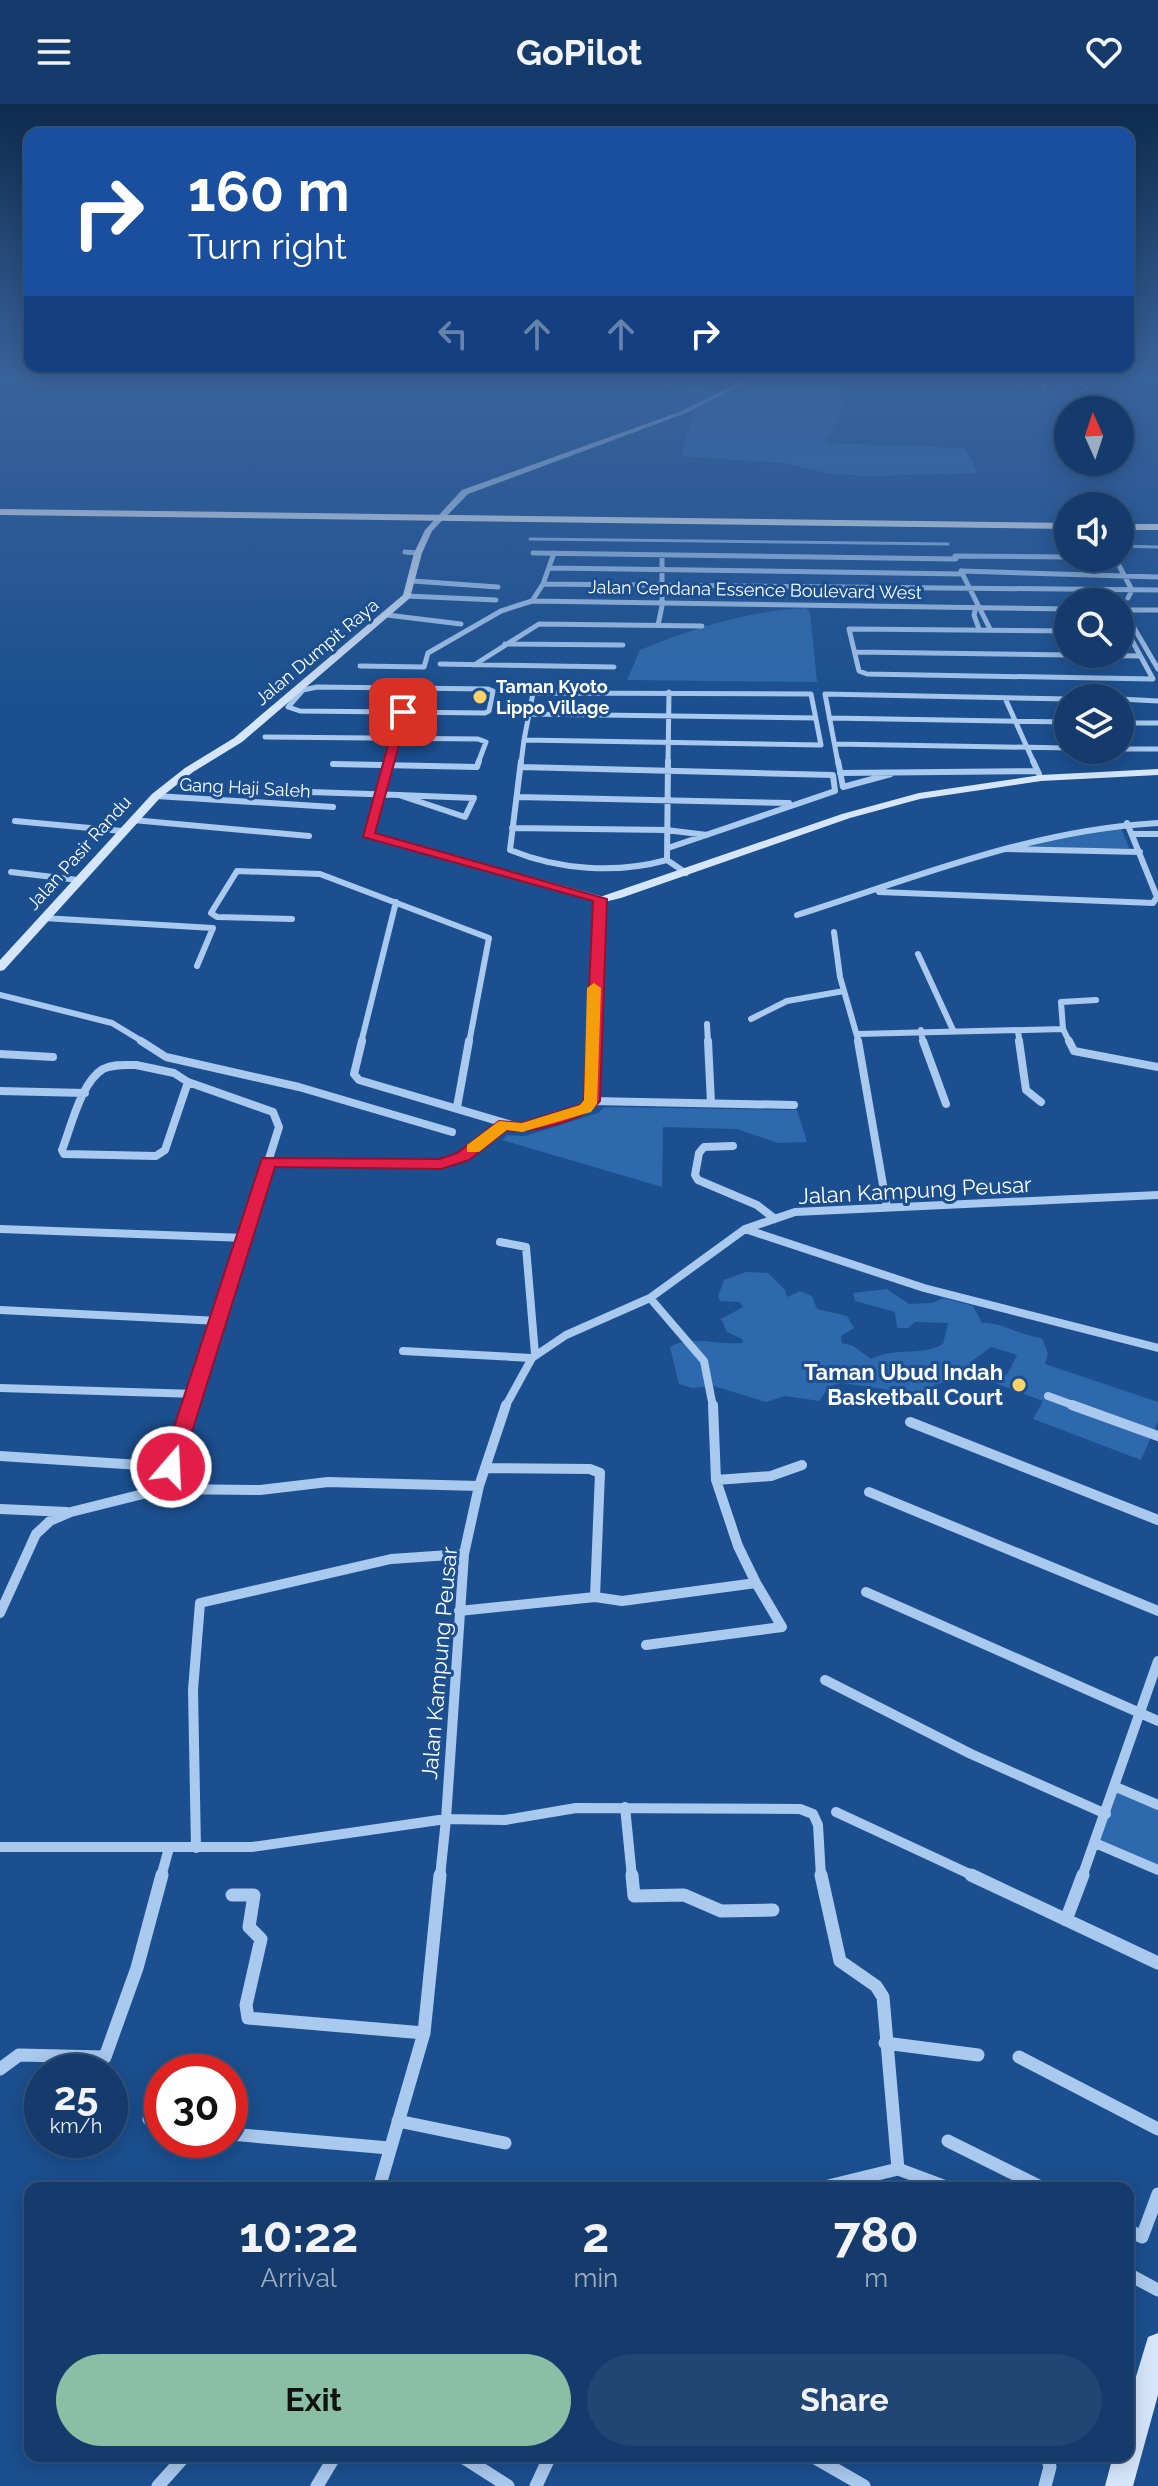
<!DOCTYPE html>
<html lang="en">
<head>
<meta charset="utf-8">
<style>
  body { margin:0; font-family:Raleway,sans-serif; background:#214673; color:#f1f3f6; height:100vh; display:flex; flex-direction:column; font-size:30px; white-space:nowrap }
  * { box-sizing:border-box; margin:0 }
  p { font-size:26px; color:#9dadc1 }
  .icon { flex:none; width:44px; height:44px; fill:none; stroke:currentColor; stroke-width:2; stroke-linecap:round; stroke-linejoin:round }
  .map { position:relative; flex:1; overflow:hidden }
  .drawer { position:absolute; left:24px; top:2078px; width:1110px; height:280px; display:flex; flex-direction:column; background:#143b6b; border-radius:16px; box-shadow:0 4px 20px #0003,0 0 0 2px #33557e }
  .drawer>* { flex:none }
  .banner { position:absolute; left:24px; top:24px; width:1110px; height:244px; border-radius:16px; box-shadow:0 4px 20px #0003,0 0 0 2px #33557e; background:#1a4fa0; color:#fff; overflow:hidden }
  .needle { width:52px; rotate:357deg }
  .controls { position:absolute; left:1054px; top:292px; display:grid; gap:16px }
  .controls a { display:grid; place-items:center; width:80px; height:80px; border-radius:50%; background:#143b6b; box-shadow:0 4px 20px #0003,0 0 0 2px #33557e; font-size:40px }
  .speed { position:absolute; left:24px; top:1950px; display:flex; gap:16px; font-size:40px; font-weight:700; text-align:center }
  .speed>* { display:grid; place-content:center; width:104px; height:104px; border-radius:50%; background:#143b6b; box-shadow:0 4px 20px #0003,0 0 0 2px #33557e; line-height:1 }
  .speed small { font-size:20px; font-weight:400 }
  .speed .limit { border:12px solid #d22; background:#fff; color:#111 }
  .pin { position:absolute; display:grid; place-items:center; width:68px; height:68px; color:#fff; margin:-34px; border-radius:16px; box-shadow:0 4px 12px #0006 }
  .me { position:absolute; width:88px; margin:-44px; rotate:19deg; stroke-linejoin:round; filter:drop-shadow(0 0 6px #0008) }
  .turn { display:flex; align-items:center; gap:28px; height:168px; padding:0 32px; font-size:36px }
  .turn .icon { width:104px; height:104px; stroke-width:2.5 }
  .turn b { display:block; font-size:56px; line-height:68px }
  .lanes { display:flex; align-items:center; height:76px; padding:0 32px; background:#0003; justify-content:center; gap:40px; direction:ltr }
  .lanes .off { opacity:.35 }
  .eta { display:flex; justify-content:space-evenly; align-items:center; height:136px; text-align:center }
  .eta b { font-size:48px; font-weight:700; line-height:56px }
  .action { display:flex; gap:16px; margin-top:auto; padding:16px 32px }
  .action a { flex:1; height:92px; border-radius:48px; background:#8abfa5; color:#111; font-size:32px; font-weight:700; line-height:92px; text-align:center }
  .action a+a { background:#214673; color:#f1f3f6 }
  header { display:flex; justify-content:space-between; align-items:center; height:104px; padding:0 32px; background:#143b6b; font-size:36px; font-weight:700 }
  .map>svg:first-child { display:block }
  .green { fill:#2e69ad }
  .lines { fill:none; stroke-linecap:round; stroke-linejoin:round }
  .stream { stroke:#9cc4f0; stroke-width:3 }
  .street-far5 { stroke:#a9c9ee; stroke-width:3 }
  .street-far4 { stroke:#a9c9ee; stroke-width:5 }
  .street-far3 { stroke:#a9c9ee; stroke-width:6 }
  .street-far2 { stroke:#a9c9ee; stroke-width:8 }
  .street-far1 { stroke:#a9c9ee; stroke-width:10 }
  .street { stroke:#a9c9ee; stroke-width:13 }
  .secondary { fill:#d6e6fa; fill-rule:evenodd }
  .highway { fill:#fff; fill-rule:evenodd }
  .route { fill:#e11d48; stroke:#92132f; stroke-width:2 }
  .slow { fill:#f59e0b }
  .poi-dot { fill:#ffd166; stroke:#1b4f8f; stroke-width:3 }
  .labels { text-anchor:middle; stroke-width:6; stroke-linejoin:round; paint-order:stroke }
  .far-street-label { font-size:18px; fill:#fff; stroke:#1b4f8f }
  .far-poi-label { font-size:18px; font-weight:bold; fill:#fff; stroke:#1b4f8f; text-anchor:start }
  .street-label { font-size:22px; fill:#fff; stroke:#1b4f8f }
  .poi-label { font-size:22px; font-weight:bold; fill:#fff; stroke:#1b4f8f; text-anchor:end }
</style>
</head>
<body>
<header><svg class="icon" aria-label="menu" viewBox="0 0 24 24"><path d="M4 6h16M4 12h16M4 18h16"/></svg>GoPilot<svg class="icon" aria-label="heart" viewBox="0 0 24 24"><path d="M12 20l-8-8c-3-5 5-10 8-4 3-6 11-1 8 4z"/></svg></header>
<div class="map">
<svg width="1158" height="2382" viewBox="0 0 1158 2382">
  <rect width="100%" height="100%" fill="#1b4f8f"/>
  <!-- green -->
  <path class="green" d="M 663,274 L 711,274 L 705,284 L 733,287 L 754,276 L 846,278 L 840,313 L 825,339 L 965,344 L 978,369 L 869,372 L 831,370 L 784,359 L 681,352 L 695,306 L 718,293 L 672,286 Z
    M 806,504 L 810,508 L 817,578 L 627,576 L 640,546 C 694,524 747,507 806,504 Z
    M 1121,724 L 1129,744 L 1019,744 L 1020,741 Z
    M 604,1003 L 797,1006 L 807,1038 L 778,1039 L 737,1025 L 663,1023 L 662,1083 L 502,1036 L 507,1031 L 525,1032 L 598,1009 Z
    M 746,1168 L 768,1169 L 785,1186 L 787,1193 L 800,1187 L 812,1192 L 817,1205 L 847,1212 L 854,1224 L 841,1232 L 842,1239 L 853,1242 L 871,1255 C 894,1243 924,1252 943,1240 L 948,1219 L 915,1218 L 908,1224 L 897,1224 L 895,1208 L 855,1197 L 853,1189 L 887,1185 L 909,1200 L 932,1199 L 944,1194 L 973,1202 L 982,1219 C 1003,1218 1020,1232 1042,1234 L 1048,1250 L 1045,1260 L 1158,1298 L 1158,1317 L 1141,1356 L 1033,1315 L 1043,1297 L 987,1276 L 994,1266 L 1007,1271 L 1017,1251 L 991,1243 L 971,1258 L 975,1266 L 972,1270 L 935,1281 L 925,1291 L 841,1279 L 830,1282 L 819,1297 L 785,1292 L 766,1298 L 714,1282 L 692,1284 L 679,1280 L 670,1243 C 690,1231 718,1241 743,1239 L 742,1235 L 727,1228 L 721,1215 L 743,1203 L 739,1198 L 720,1197 L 718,1192 L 724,1176 Z
    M 1116,1683 L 1158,1701 L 1158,1766 L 1095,1739 Z"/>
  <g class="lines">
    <!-- stream -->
    <path class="stream" d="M 530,435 L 948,440
      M 1120,442 L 1158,443"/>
    <!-- street-far5 -->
    <path class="street-far5" d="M 1037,274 L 1046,285
      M 1075,274 L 1087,285"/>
    <!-- street-far4 -->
    <path class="street-far4" d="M 405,448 L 418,449
      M 533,449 L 956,455 L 955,452 L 1068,453
      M 1078,454 L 1089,469
      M 1115,454 L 1132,486 L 1128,494
      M 550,464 L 962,470
      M 961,467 L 1158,473
      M 961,467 L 990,525
      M 413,477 L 498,483
      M 543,480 L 1158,486
      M 407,492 L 496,496
      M 532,497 L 1068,505
      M 976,503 L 974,511 L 979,525
      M 1120,506 L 1158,506
      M 387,511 L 461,520
      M 1130,517 L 1158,565
      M 658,521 L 662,502 L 662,451
      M 1068,527 L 849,525 L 859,567 L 867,570 L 1153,575 L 1129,531 L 1120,528
      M 505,540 L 623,541
      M 855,548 L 1140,552
      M 440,560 L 614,563
      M 474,561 L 539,520 L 702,522
      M 360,562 L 424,563 L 428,549 L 501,507 L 532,497 L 543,480 L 554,449
      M 317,583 L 488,585 L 493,587 L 489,607 L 485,609 L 300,607 L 288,603 L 303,586 Z
      M 533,589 L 811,590 L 821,641 L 524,636 Z
      M 1005,594 L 1034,659
      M 1120,595 L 1158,597
      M 528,610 L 816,614
      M 829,614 L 1068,618
      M 1120,619 L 1158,619
      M 265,633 L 478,635 L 486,638 L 478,659
      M 835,640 L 1068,644
      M 1120,645 L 1158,645
      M 389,659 L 410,584
      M 521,659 L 524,636
      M 668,659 L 669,588
      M 838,659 L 825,590 L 1068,595"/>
    <!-- street-far3 -->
    <path class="street-far3" d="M 389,657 L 368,731 L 600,795 L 594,939
      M 521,657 L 510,746 C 559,766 616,770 667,756
      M 668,657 L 667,756 L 686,769
      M 838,657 L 843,683 L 891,670
      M 1033,657 L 1039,670
      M 333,660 L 477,663 L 479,657
      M 521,663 L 833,671 L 835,687 L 668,744
      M 840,669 L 1037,667
      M 310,688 L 399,691
      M 399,691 L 474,694 L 465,713 Z
      M 156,692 L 333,703
      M 517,693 L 789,699
      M 133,716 L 309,732
      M 15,717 L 122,727
      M 512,724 L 666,726 L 707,731
      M 1133,730 L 1158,730
      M 1006,745 L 1140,748
      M 11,768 L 78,776
      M 879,788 L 1153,799 L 1157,793 L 1127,719
      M 797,811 C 917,773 1031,726 1158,719
      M 43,814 L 213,824 L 197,862
      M 292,815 L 217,813 L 211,809 L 237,767 L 320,770 L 489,834 L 469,939
      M 834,828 L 840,873 L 859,939
      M 918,850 L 953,926
      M 0,891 L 112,919 L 145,939
      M 751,915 L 787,897 L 844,887
      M 707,920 L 708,939
      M 1063,925 L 1070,939
      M 921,926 L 923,939
      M 1018,928 L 1020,939
      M 857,930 L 1063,925 L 1061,898 L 1096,896
      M 361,939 L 396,798"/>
    <!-- street-far2 -->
    <path class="street-far2" d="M 141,937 L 166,953 L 299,983 L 452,1028
      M 362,937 L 354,970 L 359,976 L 522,1024 L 586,1005 L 592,997 L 594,937
      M 708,937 L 711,999
      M 858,937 L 887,1104
      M 923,937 L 946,1000
      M 1019,937 L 1026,986 L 1041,998
      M 1069,937 L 1074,947 L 1158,963
      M 0,950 L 53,953
      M 136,961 L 174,969 L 188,978 L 165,1046 L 156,1052 L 64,1050 L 62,1046 C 71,1023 81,978 103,965 C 113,960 125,961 136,961 Z
      M 188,978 L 273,1008 L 279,1023 L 268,1058
      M 0,987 L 85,989
      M 592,997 L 794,1001
      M 457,1003 L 469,937
      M 733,1042 L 704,1043 L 699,1049 L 695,1071 L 698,1076 L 757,1101 L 775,1115
      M 0,1125 L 246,1134
      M 745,1125 L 924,1184 L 1158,1244
      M 500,1138 L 526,1143 L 535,1250
      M 650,1194 L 704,1257 L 713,1303
      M 0,1206 L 219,1217
      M 403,1247 L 532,1254
      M 0,1284 L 196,1290
      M 1048,1292 L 1078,1303
      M 190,1303 L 268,1058 L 441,1060 L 463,1052 L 504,1020
      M 505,1303 L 532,1254 L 566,1231 L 650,1194 L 745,1125 L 795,1108 L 1158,1091"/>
    <!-- street-far1 -->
    <path class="street-far1" d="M 713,1301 L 716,1376 L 738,1442 L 756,1479
      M 1072,1301 L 1158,1332
      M 910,1318 L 1158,1416
      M 0,1352 L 171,1363 L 191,1301
      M 485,1364 L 590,1365 L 600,1369 L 595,1493
      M 716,1376 L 771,1372 L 802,1361
      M 869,1388 L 1158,1507
      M 0,1405 L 67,1408
      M 866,1488 L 1158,1617
      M 459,1507 L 595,1493 L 622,1497 L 756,1479 L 782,1523 L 646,1541
      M 0,1509 L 36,1430 L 50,1417 L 71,1408 L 163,1385 L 260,1386 L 328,1378 L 479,1382
      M 825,1576 L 971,1650 L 1106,1710
      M 1116,1683 L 1158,1701
      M 625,1703 L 632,1773
      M 836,1708 L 976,1773
      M 1095,1739 L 1158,1766
      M 0,1743 L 252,1743 L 446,1715 L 464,1450 L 479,1382 L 506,1301
      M 196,1744 L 193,1586 L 200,1499 L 391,1455 L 464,1450
      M 161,1773 L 169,1744
      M 440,1773 L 446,1715 L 505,1716 L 576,1704 L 800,1705 L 813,1710 L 818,1721 L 821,1773
      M 1082,1773 L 1158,1557"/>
    <!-- street -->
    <path class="street" d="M 632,1771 L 634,1792 L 684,1791 L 721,1807 L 773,1806
      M 821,1771 L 840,1857 L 876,1882 L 883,1893 L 898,2065
      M 971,1771 L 1158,1859
      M 232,1791 L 254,1791 L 249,1823 L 261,1835 L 246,1901 L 248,1914 L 424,1929
      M 1066,1816 L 1083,1771
      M 885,1939 L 978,1951
      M 1019,1953 L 1158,2025
      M 0,1965 L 19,1951 L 105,1953 L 137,1864 L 162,1771
      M 149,2015 L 162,2018
      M 398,2017 L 505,2039
      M 230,2030 L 389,2044
      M 948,2037 L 1043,2084
      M 379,2084 L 424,1929 L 440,1771
      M 820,2084 L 898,2065 L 949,2084
      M 1128,2126 L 1142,2133 L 1158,2090
      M 1128,2170 L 1158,2186
      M 461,2352 L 508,2382
      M 812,2352 L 864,2382
      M 158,2382 L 185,2352
      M 317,2382 L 335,2352
      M 536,2382 L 550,2352
      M 1045,2382 L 1050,2363 L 1047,2352"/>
    <!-- secondary -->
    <path class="secondary" d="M 747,274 L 755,274 L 686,309 L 468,390 L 432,427 L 422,449 L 410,494 L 242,638 L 193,668 L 160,694 L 4,866 L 0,867 L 0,856 L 152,690 L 185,664 L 234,634 L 403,491 L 414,449 L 425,426 L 462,386 L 682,307 Z
      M 1158,665 L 1158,671 L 1041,677 L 920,695 L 850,714 L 621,794 L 600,799 L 594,795 L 842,710 L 919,689 L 1041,671 Z
      M 1158,2229 L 1158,2291 L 1133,2382 L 1105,2382 L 1113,2352 L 1128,2352 L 1128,2299 L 1148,2233 Z"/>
    <!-- highway -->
    <path class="highway" d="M 0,405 L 1068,419 L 1068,425 L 0,411 Z
      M 1120,420 L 1158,420 L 1158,426 L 1120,426 Z"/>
  </g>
  <!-- sky -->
  <linearGradient id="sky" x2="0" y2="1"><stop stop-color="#0f2b4f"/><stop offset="0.45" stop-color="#39639b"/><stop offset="1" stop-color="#39639b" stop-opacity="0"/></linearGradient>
  <rect width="1158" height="607" fill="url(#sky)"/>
  <!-- route -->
  <path class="route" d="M 403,605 L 408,608 L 375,729 L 607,795 L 600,997 C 586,1016 530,1030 507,1026 L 469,1056 L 441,1065 L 275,1063 L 181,1363 L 171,1371 L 161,1363 L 262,1054 L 440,1055 L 457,1049 L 499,1017 L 522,1019 L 580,1001 L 584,996 L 593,797 L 363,733 L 397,608 Z"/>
  <!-- slow -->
  <path class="slow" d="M 594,879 L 601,884 L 597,1000 L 591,1008 L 522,1028 L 507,1026 L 479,1048 L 467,1048 L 467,1041 L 499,1017 L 522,1019 L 580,1001 L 584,996 L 587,884 Z"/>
  <!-- markers -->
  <g class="poi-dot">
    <circle cx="480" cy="593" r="8"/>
    <circle cx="1019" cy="1281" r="8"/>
  </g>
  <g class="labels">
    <!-- far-street labels -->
    <g class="far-street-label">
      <text transform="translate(755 486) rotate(1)" y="6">Jalan Cendana Essence Boulevard West</text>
      <text transform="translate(317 548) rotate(-40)" y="6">Jalan Dumpit Raya</text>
      <text transform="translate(245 684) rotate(3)" y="6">Gang Haji Saleh</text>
      <text transform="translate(79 749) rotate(-48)" y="6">Jalan Pasir Randu</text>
    </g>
    <!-- far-poi labels -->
    <g class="far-poi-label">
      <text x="496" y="589">Taman Kyoto<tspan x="496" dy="21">Lippo Village</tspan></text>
    </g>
    <!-- street labels -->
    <g class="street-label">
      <text transform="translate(915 1086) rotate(-3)" y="8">Jalan Kampung Peusar</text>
      <text transform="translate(439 1559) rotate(-85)" y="8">Jalan Kampung Peusar</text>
    </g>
    <!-- poi labels -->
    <g class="poi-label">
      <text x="1003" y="1276">Taman Ubud Indah<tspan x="1003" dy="25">Basketball Court</tspan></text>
    </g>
  </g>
</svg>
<div class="controls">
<a><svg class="needle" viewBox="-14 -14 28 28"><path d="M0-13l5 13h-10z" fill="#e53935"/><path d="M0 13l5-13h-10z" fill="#9dadc1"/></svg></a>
<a><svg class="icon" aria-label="sound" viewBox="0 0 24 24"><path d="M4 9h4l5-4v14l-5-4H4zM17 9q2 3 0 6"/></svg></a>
<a><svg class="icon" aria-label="search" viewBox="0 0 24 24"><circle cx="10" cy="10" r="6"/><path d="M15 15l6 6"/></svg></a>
<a><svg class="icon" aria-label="layers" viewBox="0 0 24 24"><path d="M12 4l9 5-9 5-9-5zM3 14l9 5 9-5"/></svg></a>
</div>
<div class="speed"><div>25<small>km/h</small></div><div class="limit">30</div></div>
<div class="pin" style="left:403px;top:608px;background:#d93025"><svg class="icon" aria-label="arrive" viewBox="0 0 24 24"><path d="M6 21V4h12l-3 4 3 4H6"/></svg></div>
<svg class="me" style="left:171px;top:1363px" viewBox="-20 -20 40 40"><circle r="17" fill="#e11d48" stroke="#fff" stroke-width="3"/><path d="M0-11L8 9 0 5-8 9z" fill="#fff"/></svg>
<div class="banner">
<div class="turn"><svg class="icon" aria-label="right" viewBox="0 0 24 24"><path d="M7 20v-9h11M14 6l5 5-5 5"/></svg><div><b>160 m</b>Turn right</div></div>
<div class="lanes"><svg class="icon off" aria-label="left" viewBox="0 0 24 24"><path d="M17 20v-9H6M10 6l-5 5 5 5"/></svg><svg class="icon off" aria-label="ahead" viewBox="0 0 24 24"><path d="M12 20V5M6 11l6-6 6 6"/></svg><svg class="icon off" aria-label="ahead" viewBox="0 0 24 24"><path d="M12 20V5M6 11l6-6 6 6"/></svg><svg class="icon" aria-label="right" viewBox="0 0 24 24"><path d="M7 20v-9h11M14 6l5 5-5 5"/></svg></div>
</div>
<section class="drawer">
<div class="eta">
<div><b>10:22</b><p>Arrival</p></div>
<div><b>2</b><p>min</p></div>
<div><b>780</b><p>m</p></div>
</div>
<div class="action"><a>Exit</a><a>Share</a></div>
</section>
</div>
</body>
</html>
